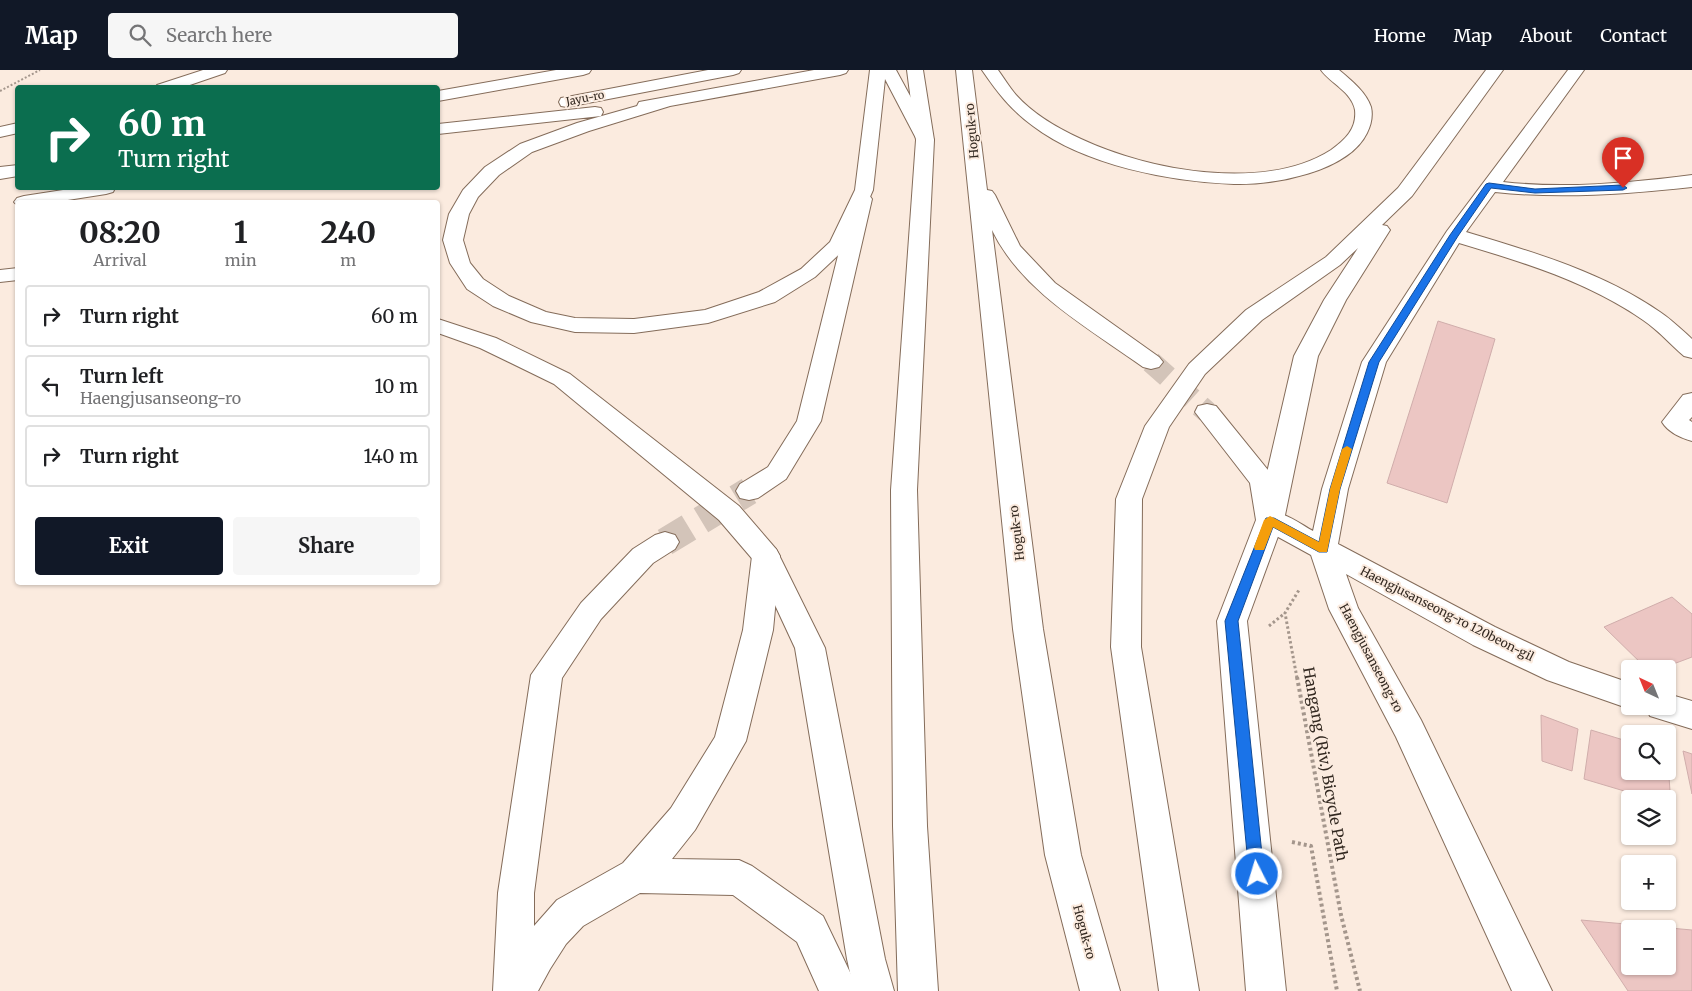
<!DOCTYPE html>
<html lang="en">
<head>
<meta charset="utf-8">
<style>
  body { margin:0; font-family:Merriweather,serif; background:#f6f6f6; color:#202124; height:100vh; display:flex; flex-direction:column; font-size:19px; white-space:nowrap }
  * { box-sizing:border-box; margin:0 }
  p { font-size:16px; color:#757577 }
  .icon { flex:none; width:28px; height:28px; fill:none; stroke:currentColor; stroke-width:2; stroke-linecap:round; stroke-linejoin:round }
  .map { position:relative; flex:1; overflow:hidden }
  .panel { position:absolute; left:15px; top:130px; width:425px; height:385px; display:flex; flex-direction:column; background:#fff; border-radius:5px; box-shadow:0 1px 4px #0004 }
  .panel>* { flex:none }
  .hud { position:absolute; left:15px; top:15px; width:425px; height:105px; border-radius:5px; box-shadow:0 1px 4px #0004; background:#0b6e4f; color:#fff; overflow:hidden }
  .needle { width:32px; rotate:317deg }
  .buttons { position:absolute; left:1621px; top:590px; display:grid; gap:10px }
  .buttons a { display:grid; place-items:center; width:55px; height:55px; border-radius:5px; background:#fff; box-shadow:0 1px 4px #0004; font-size:25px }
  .pin { position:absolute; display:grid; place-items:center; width:42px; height:42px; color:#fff; margin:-51px -21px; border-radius:50% 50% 50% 0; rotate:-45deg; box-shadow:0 0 5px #0007 }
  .pin .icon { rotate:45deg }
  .me { position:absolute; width:55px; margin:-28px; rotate:355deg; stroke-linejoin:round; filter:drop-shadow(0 0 4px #0008) }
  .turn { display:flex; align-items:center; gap:18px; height:105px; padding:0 20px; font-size:22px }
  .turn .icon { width:65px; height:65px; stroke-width:2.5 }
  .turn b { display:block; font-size:35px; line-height:42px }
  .eta { display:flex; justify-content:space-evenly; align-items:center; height:85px; text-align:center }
  .eta b { font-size:30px; font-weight:700; line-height:35px }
  .button { display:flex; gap:10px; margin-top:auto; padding:10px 20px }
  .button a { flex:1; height:58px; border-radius:5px; background:#111827; color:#fff; font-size:20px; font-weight:700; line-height:58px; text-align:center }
  .button a+a { background:#f6f6f6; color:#202124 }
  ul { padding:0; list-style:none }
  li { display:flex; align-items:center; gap:15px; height:62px; margin:0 10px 8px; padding:0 10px; border:2px solid #e0e0e0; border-radius:5px }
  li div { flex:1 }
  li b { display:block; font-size:19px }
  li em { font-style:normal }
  header { display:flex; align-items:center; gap:30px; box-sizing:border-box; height:70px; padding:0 25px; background:#111827; color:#fff }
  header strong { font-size:24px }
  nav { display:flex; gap:28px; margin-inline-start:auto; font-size:18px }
  .search { width:350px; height:45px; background:#f6f6f6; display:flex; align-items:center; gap:12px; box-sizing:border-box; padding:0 18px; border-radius:5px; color:#757577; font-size:19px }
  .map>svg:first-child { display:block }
  .building { fill:#ecc6c3; stroke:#d0adab; fill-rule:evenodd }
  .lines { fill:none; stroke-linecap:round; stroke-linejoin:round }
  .minor-tunnel { stroke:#d3c4b9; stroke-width:28; stroke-dasharray:28 14; stroke-linecap:butt }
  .major-tunnel { stroke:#d3c4b9; stroke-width:22; stroke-dasharray:22 11; stroke-linecap:butt }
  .minor-casing { stroke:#846c5a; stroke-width:2 }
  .major-casing { stroke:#846c5a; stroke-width:2 }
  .highway-casing { stroke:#846c5a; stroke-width:2 }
  .path-far2 { stroke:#a4968c; stroke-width:2; stroke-dasharray:2 2; stroke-linecap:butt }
  .path-far1 { stroke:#a4968c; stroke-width:3; stroke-dasharray:2.5 2.5; stroke-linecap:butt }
  .path { stroke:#a4968c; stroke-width:4; stroke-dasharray:3 3; stroke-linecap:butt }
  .minor { fill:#fff; fill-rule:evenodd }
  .major { fill:#fff; fill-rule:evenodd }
  .highway { fill:#fff; fill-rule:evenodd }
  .route { fill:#1a73e8; stroke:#114b97 }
  .slow { fill:#f59e0b }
  .labels { text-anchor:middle; stroke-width:4; stroke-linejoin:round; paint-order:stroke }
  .far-street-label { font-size:11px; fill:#332921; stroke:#fbebdf }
  .street-label { font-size:12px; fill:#332921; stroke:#fbebdf }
  .near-street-label { font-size:15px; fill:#332921; stroke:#fbebdf }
</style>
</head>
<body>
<header>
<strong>Map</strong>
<div class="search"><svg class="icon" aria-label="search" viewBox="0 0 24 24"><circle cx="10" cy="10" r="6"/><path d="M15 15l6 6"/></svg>Search here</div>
<nav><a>Home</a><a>Map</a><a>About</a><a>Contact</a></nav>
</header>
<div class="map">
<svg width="1692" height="921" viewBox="0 0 1692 921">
  <rect width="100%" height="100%" fill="#fbebdf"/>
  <!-- building -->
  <path class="building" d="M 1438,251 L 1495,269 L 1447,433 L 1387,413 Z
    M 1672,527 L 1692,544 L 1692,587 L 1660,599 L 1647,599 L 1604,557 Z
    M 1541,645 L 1578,659 L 1572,701 L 1542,691 Z
    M 1591,660 L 1630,672 L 1630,701 L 1668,701 L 1668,693 L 1671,735 L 1668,734 L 1668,729 L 1651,729 L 1584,709 Z
    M 1683,681 L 1692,684 L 1692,724 Z
    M 1581,850 L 1692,860 L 1692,921 L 1628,921 ZM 1630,859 L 1668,859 L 1668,896 L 1630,896 Z"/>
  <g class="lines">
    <!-- minor-tunnel -->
    <path class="minor-tunnel" d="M 665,472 L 749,421"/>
    <!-- major-tunnel -->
    <path class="major-tunnel" d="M 1151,292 L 1207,342"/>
    <defs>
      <path id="minor" d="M 1568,0 L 1584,0 L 1503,112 C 1565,119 1630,113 1692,105 L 1692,117 C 1627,124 1561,129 1495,122 L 1466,162 C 1533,182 1602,202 1660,242 C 1672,250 1682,260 1692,269 L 1692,288 L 1684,286 C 1670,274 1658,260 1643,250 C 1588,212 1523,192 1459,173 L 1386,292 L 1348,419 L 1338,474 L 1495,557 L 1569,592 L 1630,613 L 1630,636 L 1639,636 L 1630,639 L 1547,610 L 1473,575 L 1346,504 L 1358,538 L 1421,650 L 1552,921 L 1512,921 L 1396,667 L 1329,539 L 1311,485 L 1260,457 L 1256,450 L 1260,443 C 1279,437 1297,452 1313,461 L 1322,419 L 1362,292 L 1447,161 Z
        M 862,123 L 869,125 L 872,129 L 821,351 L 786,409 L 758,428 L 749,430 L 740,428 L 736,421 L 740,414 L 768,397 L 797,351 L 852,129 L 855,125 Z
        M 1692,323 L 1692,347 L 1689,350 L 1692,352 L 1692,371 C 1681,368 1668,362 1662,352 L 1683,325 Z
        M 665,462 L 675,465 L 679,472 L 675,479 L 653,493 L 601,549 L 562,608 L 534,823 L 534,856 L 557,830 L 623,793 L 671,738 L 715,667 L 743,560 L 752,486 L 756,479 L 766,475 L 776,479 L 780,486 L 773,560 L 746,671 L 695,760 L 672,789 L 739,790 L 752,796 L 823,846 L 859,921 L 819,921 L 797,872 L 733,825 L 640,823 L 583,856 L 566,874 L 550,899 L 538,921 L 493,921 L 498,823 L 531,605 L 581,533 L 633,479 L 655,465 Z
        M 1668,624 L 1692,631 L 1692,659 L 1650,646 L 1645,636 L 1668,636 Z"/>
      <path id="major" d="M 907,0 L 923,0 L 934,70 L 917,420 L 927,756 L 938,921 L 898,921 L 893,756 L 891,420 L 916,70 Z
        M 956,0 L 972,0 L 987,120 L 992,121 L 995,125 L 1020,176 L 1055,213 L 1159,287 L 1163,292 L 1159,297 L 1151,299 L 1143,297 C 1089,258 1022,222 992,160 L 1043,559 L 1081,785 L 1120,921 L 1080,921 L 1045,785 L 1013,559 Z
        M 1207,334 L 1216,336 L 1272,405 L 1276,411 L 1284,450 L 1280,457 L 1270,460 L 1260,457 L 1256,450 L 1250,413 L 1195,342 L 1198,336 Z"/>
      <path id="highway" d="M 203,0 L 227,0 L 225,3 L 181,18 L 155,18 L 157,15 Z
        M 556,0 L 591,0 L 589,3 L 583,5 L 438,31 L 438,21 Z
        M 708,0 L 741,0 L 739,3 L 733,5 L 567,37 L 561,36 L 559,32 L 561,28 L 567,27 Z
        M 814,0 L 848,0 L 846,3 L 840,5 L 670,36 L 589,61 L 532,82 L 499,105 L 478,127 L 469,144 L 463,170 L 470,193 L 483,209 L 509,226 L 546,242 L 575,248 L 634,249 L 705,240 L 759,222 L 801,199 L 830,172 L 855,120 L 870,0 L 896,0 L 934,70 L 931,74 L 925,75 L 919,74 L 885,9 L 873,120 L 849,175 L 815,207 L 775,232 L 708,253 L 634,263 L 575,262 L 531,252 L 493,236 L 467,219 L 450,193 L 443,170 L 449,144 L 463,120 L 485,97 L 520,74 L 577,53 L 637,36 L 639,32 Z
        M 982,0 L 998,0 C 1004,8 1009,17 1016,25 C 1033,44 1059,59 1081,69 C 1149,101 1265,122 1331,80 C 1345,70 1357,59 1355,40 C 1352,22 1330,13 1321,0 L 1339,0 C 1351,10 1366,22 1371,37 C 1373,46 1371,55 1367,63 C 1348,102 1274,115 1234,114 C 1171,112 1084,95 1033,56 C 1011,40 997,22 982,0 Z
        M 1486,0 L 1503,0 L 1412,126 L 1382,155 L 1387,156 L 1390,160 L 1346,230 L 1318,286 L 1284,450 L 1247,551 L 1286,921 L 1246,921 L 1217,551 L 1256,450 L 1294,286 L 1324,230 L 1358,178 L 1340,195 L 1262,250 L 1205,304 L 1169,357 L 1142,429 L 1141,577 L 1199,921 L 1159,921 L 1111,577 L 1116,429 L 1145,356 L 1189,294 L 1246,240 L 1326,187 L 1398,118 Z
        M 595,37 L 601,38 L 603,42 L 601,46 L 438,64 L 438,54 Z
        M 18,53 L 18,63 L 0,67 L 0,57 Z
        M 18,95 L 18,106 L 0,109 L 0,97 Z
        M 76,118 L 115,118 L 113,122 L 106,124 L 55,132 L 18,132 L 18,136 L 14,132 L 17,128 L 24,126 Z
        M 18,198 L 18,210 L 0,212 L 0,200 Z
        M 438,249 L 496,268 L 570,304 L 739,436 L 776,479 L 825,578 L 885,889 L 894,921 L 854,921 L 847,889 L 795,578 L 755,492 L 719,450 L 554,314 L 480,278 L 438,263 Z"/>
    </defs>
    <!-- minor casing -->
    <use href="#minor" class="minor-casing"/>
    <!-- major casing -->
    <use href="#major" class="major-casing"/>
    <!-- highway casing -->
    <use href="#highway" class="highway-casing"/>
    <!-- path-far2 -->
    <path class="path-far2" d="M 0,21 L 40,0"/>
    <!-- path-far1 -->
    <path class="path-far1" d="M 1269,556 L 1285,543
      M 1297,608 L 1285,543 L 1299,520"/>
    <!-- path -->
    <path class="path" d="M 1297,607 L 1341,845 L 1360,921
      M 1292,772 L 1311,776 L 1337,921"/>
    <!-- minor -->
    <use href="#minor" class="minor"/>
    <!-- major -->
    <use href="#major" class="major"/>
    <!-- highway -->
    <use href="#highway" class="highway"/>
  </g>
  <!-- route -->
  <path class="route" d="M 1489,113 L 1535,119 L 1623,115 L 1627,118 L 1623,120 L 1535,123 L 1491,118 L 1458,166 L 1379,292 L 1340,419 L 1327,482 L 1319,482 L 1273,457 L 1238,551 L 1264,804 L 1262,809 L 1257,811 L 1251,809 L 1249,804 L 1225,551 L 1266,448 L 1274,448 L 1319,472 L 1330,419 L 1369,292 L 1450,165 L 1486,114 Z"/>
  <!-- slow -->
  <path class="slow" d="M 1347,376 L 1352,379 L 1340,419 L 1327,482 L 1319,482 L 1273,457 L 1264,480 L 1255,480 L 1254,477 L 1264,450 L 1270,446 L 1319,472 L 1330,419 L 1342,379 Z"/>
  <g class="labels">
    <!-- far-street labels -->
    <g class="far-street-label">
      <text transform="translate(585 28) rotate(-11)" y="4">Jayu-ro</text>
    </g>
    <!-- street labels -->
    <g class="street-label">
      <text transform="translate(972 61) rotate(-95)" y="4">Hoguk-ro</text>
      <text transform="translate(1017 463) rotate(-97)" y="4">Hoguk-ro</text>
      <text transform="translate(1447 544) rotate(27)" y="4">Haengjusanseong-ro 120beon-gil</text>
      <text transform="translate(1371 588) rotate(62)" y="4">Haengjusanseong-ro</text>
      <text transform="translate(1084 862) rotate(75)" y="4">Hoguk-ro</text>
    </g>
    <!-- near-street labels -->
    <g class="near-street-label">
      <text transform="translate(1325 694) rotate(80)" y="5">Hangang (Riv.) Bicycle Path</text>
    </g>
  </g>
</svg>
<div class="buttons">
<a><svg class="needle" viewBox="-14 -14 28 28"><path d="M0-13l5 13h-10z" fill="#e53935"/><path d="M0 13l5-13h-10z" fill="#757577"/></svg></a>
<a><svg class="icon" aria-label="search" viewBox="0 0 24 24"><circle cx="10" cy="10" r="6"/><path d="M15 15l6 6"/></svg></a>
<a><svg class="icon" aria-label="layers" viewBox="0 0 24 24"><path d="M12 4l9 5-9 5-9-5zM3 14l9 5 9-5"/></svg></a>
<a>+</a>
<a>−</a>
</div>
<div class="pin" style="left:1623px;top:118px;background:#d93025"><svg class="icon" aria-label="arrive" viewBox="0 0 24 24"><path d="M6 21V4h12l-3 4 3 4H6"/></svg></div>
<svg class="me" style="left:1257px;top:804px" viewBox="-20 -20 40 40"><circle r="17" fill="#1a73e8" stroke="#fff" stroke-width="3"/><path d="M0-11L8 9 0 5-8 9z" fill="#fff"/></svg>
<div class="hud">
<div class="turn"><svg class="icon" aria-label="right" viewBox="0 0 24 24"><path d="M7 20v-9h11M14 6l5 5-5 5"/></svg><div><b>60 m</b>Turn right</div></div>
</div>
<section class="panel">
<div class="eta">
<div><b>08:20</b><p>Arrival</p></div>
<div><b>1</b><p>min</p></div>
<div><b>240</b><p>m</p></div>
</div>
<ul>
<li><svg class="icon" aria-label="right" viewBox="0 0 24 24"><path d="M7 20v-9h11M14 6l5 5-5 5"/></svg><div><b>Turn right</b></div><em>60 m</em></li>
<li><svg class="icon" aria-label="left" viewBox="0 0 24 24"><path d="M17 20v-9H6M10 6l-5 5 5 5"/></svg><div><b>Turn left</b><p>Haengjusanseong-ro</p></div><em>10 m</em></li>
<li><svg class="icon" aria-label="right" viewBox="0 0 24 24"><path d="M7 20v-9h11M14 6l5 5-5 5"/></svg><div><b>Turn right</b></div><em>140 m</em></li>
</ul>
<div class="button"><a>Exit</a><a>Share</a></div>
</section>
</div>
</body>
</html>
